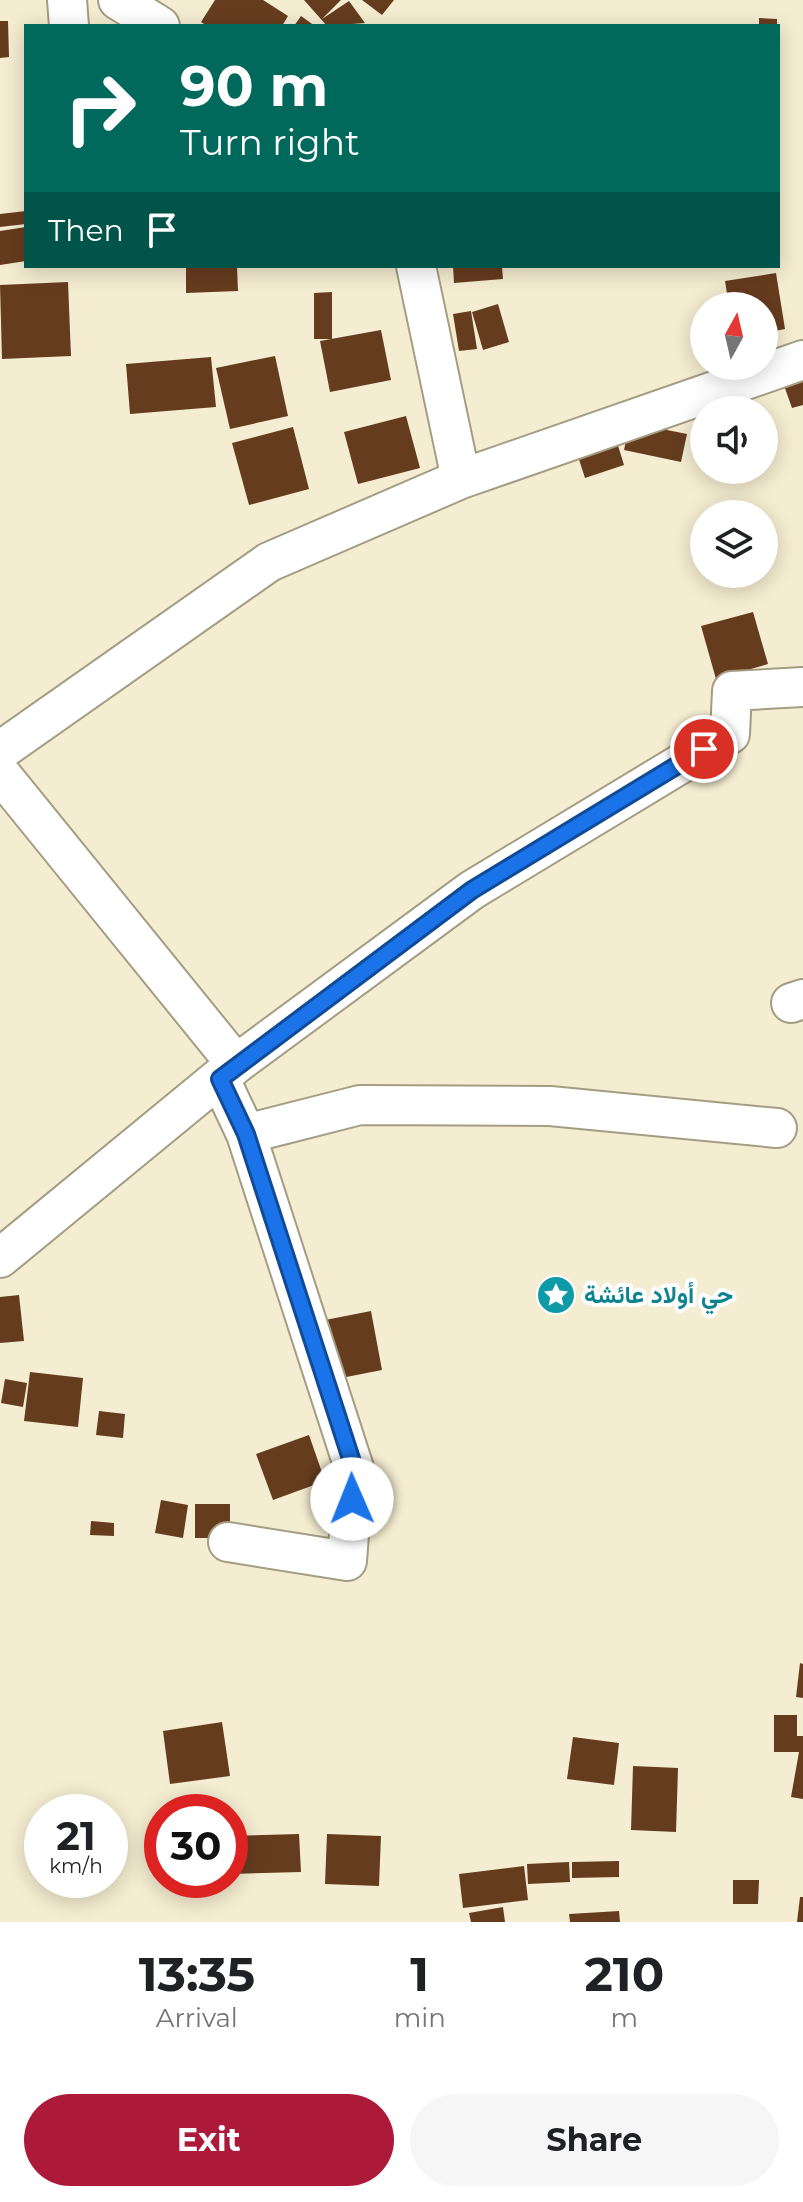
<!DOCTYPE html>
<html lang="en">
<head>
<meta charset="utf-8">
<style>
  body { margin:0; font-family:Montserrat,Vazirmatn,sans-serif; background:#f6f6f6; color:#202124; height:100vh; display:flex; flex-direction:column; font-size:30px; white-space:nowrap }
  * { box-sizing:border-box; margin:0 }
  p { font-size:26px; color:#757577 }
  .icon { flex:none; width:44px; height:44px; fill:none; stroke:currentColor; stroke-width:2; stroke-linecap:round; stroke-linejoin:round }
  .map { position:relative; height:1922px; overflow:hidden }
  .details { display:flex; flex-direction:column; background:#fff; flex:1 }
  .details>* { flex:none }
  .top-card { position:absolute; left:24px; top:24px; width:756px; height:244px; border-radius:0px; box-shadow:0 4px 20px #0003; background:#00695c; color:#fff; overflow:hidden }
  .needle { width:52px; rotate:8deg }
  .fabs { position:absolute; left:690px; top:292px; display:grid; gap:16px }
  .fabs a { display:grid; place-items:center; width:88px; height:88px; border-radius:50%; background:#fff; box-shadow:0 4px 20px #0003; font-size:40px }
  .speed { position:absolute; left:24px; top:1794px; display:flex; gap:16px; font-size:40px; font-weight:700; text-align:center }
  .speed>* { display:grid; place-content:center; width:104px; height:104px; border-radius:50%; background:#fff; box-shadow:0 4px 20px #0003; line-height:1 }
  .speed small { font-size:20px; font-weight:400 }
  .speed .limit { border:12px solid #d22; background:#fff; color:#111 }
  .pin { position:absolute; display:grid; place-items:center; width:68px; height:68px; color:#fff; margin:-34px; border:4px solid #fff; border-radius:50%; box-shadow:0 2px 8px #0007 }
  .me { position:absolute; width:88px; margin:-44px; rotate:359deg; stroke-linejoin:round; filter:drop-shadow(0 0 6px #0008) }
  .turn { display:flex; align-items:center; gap:28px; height:168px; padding:0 24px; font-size:36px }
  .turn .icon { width:104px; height:104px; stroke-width:2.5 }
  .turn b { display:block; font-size:56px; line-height:68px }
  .then { display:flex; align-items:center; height:76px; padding:0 24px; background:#0003; gap:16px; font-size:30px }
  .eta { display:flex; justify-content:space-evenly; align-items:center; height:136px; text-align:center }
  .eta b { font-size:48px; font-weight:700; line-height:56px }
  .primary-button { display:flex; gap:16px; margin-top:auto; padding:16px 24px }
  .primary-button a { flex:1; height:92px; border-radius:48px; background:#ad1939; color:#fff; font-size:32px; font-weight:700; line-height:92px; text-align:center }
  .primary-button a+a { background:#f6f6f6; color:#202124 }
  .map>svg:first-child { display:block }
  .building { fill:#663c1f }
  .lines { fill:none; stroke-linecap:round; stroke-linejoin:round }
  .minor-casing { stroke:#a49d83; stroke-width:42 }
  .minor { stroke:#fff; stroke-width:38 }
  .route-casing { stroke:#114b97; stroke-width:20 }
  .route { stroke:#1a73e8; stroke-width:14 }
  .labels { text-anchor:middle; stroke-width:8; stroke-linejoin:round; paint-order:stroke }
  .culture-label { font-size:24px; font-weight:bold; fill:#0d838f; stroke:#fff; text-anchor:start }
</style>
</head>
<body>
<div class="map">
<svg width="803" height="1922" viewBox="0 0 803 1922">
  <rect width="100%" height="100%" fill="#f5edd1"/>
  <!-- building -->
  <path class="building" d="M 215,0 L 263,0 L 288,16 L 282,26 L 207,26 L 201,22 Z
    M 304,0 L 341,0 L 322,19 L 349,1 L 365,23 L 327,26 Z
    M 362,0 L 394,0 L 382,15 Z
    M 301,16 L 315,26 L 294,26 Z
    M 759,18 L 777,19 L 777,26 L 759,26 Z
    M 0,21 L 8,21 L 9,57 L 0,58 Z
    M 26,211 L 26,224 L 0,227 L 0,214 Z
    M 26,227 L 26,261 L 0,265 L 0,231 Z
    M 186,266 L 237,266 L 238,291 L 186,293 Z
    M 453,266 L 502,266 L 503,279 L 454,283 Z
    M 776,273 L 785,329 L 764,333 L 764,306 L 729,306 L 725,281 Z
    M 68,282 L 71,356 L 2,359 L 0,285 Z
    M 332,292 L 332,339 L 314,339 L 314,293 Z
    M 498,304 L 509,342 L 483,350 L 472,312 Z
    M 471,311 L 477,349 L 459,351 L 453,314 Z
    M 381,330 L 391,380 L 330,392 L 320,341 Z
    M 803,354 L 803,405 L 792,408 L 776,363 Z
    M 275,356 L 288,416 L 230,429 L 216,368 Z
    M 211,357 L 216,407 L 130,414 L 126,364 Z
    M 633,407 L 670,415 L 667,430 L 687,434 L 681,462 L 624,450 Z
    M 406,416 L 420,468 L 358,484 L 344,432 Z
    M 612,426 L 624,465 L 585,478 L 572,438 Z
    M 293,427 L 309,489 L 249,505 L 232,443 Z
    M 753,612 L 768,664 L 716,679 L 701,626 Z
    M 19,1295 L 24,1341 L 0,1343 L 0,1297 Z
    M 371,1311 L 382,1370 L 326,1381 L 315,1322 Z
    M 30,1372 L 83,1378 L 78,1427 L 24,1421 Z
    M 5,1379 L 27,1383 L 23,1407 L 1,1403 Z
    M 99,1411 L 125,1414 L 123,1438 L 96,1435 Z
    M 309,1435 L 325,1481 L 273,1500 L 256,1454 Z
    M 161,1500 L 188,1505 L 183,1538 L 155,1533 Z
    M 195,1504 L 230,1504 L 230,1538 L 195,1538 Z
    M 91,1521 L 114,1523 L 114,1536 L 90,1535 Z
    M 800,1663 L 803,1664 L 803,1698 L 796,1697 Z
    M 774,1715 L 797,1715 L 797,1736 L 803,1736 L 803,1799 L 791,1797 L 799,1752 L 774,1752 Z
    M 222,1722 L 230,1776 L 170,1784 L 163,1731 Z
    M 573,1737 L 619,1743 L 614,1785 L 567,1779 Z
    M 633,1766 L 678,1768 L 676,1832 L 631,1830 Z
    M 299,1834 L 301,1872 L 230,1874 L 230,1836 Z
    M 327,1834 L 381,1836 L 379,1886 L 325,1884 Z
    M 619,1861 L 619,1877 L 572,1878 L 572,1862 Z
    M 569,1862 L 570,1882 L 528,1884 L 527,1864 Z
    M 524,1866 L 528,1900 L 463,1908 L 459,1874 Z
    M 733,1880 L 759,1880 L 758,1904 L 733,1904 Z
    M 800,1897 L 803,1897 L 803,1922 L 797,1922 Z
    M 503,1907 L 505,1922 L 471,1922 L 469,1913 Z
    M 619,1911 L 620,1922 L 570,1922 L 569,1914 Z"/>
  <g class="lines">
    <defs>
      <path id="minor" d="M 67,0 L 69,26
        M 118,0 L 160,26
        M 416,266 L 461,479
        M 0,751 L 269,562 L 461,479 L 803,360
        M 0,773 L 236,1064
        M 791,1003 L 803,999
        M 220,1079 L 246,1134 L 354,1468 L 347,1561 L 228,1542
        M 246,1134 L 360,1105 L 550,1106 L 777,1128
        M 0,1258 L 236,1064 L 472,890 L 730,734 L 732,691 L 803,687"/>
    </defs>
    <!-- minor casing -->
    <use href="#minor" class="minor-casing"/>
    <!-- minor -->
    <use href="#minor" class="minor"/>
  </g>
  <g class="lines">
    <defs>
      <path id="route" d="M 352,1499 L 354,1468 L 246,1134 L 220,1079 L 472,890 L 704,749"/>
    </defs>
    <!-- route casing -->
    <use href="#route" class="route-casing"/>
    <!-- route -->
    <use href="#route" class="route"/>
  </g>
  <!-- icons -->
  <defs>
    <symbol id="sight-disc" viewBox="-11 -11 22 22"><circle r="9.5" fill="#0f9aa8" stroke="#fff"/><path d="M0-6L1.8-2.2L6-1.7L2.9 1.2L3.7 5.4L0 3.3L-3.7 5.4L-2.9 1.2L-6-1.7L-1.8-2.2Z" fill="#fff"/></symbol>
  </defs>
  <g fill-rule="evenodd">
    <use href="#sight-disc" x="534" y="1273" width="44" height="44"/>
  </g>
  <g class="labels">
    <!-- culture labels -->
    <g class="culture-label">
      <text x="584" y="1303">حي أولاد عائشة</text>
    </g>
  </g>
</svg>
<div class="fabs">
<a><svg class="needle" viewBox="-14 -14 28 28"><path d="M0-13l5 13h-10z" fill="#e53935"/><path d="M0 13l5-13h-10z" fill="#757577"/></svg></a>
<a><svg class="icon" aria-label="sound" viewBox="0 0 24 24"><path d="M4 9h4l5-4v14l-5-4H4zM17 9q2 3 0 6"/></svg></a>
<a><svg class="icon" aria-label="layers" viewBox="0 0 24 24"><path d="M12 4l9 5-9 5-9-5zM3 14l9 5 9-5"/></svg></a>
</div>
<div class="speed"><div>21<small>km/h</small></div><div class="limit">30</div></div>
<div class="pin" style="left:704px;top:749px;background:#d93025"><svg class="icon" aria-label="arrive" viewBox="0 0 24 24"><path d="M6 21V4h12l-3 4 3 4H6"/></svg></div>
<svg class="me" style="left:352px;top:1499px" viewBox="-20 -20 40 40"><circle r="19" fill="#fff"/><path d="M0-13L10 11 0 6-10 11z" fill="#1a73e8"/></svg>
<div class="top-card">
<div class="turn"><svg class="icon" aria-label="right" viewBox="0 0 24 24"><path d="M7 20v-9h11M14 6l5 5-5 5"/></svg><div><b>90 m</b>Turn right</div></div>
<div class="then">Then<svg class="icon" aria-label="arrive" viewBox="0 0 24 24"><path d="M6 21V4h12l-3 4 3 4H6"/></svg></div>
</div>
</div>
<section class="details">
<div class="eta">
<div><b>13:35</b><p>Arrival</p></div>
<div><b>1</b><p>min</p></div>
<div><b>210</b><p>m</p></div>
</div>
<div class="primary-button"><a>Exit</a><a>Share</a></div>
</section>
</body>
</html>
